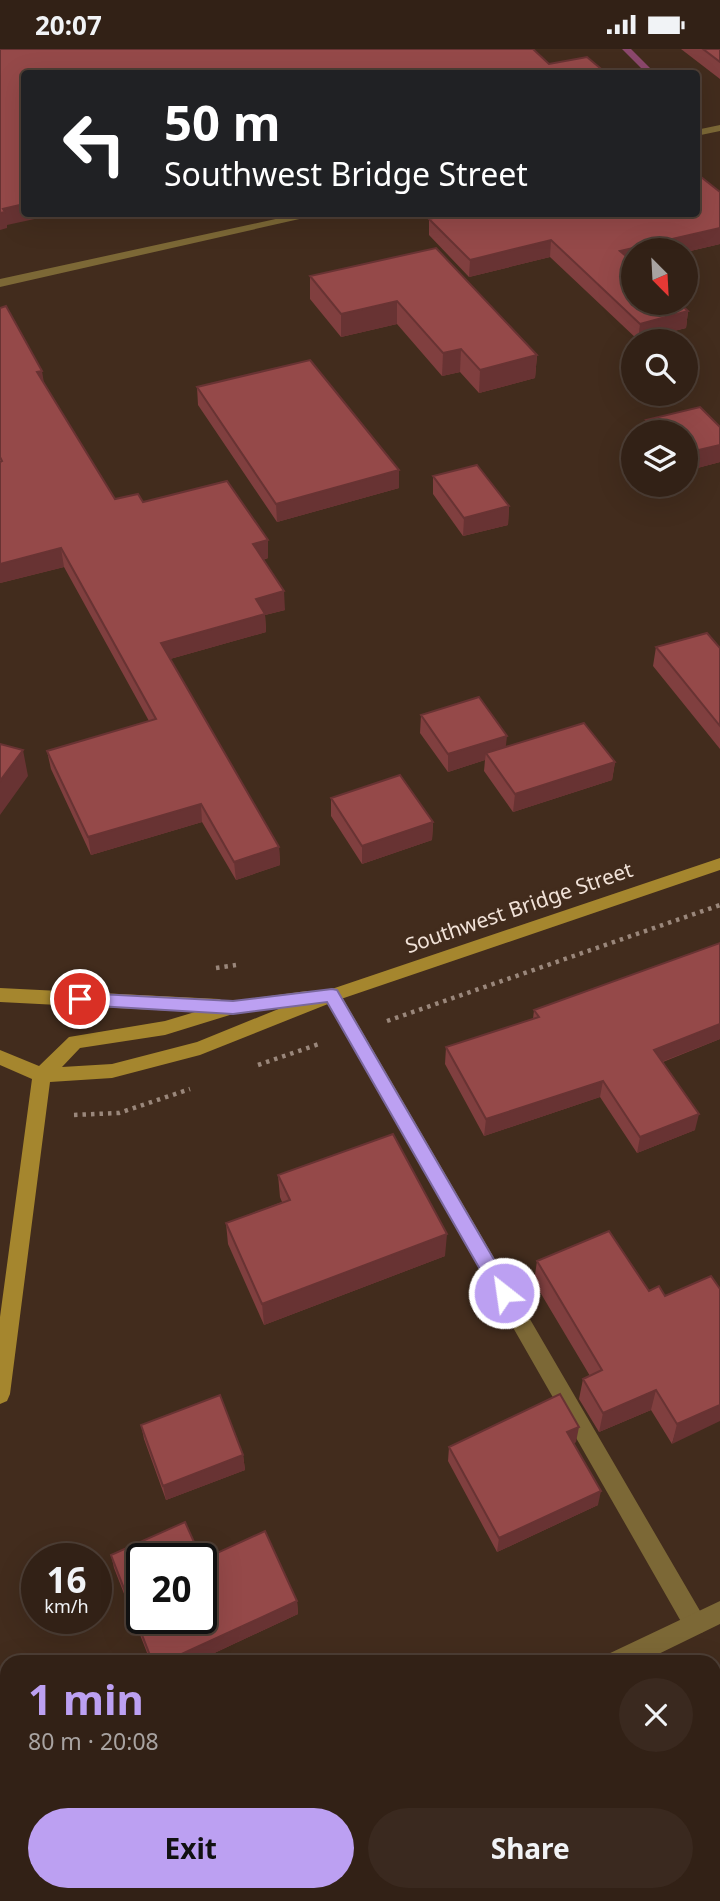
<!DOCTYPE html>
<html lang="en">
<head>
<meta charset="utf-8">
<style>
  body { margin:0; font-family:"Noto Sans",sans-serif; background:#3a291f; color:#f1f3f6; height:100vh; display:flex; flex-direction:column; font-size:26px; white-space:nowrap }
  * { box-sizing:border-box; margin:0 }
  p { font-size:23px; color:#a8a3a1 }
  .icon { flex:none; width:38px; height:38px; fill:none; stroke:currentColor; stroke-width:2; stroke-linecap:round; stroke-linejoin:round }
  .map { position:relative; flex:1; overflow:hidden }
  .sheet { position:absolute; left:0px; top:1606px; width:721px; height:247px; display:flex; flex-direction:column; background:#322116; border-radius:21px 21px 0 0; box-shadow:0 7px 28px #0002,0 0 0 2px #4d3e35 }
  .sheet>* { flex:none }
  .top-card { position:absolute; left:21px; top:21px; width:679px; height:147px; border-radius:7px; box-shadow:0 7px 28px #0002,0 0 0 2px #4d3e35; background:#202124; color:#fff; overflow:hidden }
  .needle { width:46px; rotate:156deg }
  .controls { position:absolute; left:621px; top:189px; display:grid; gap:14px }
  .controls a { display:grid; place-items:center; width:77px; height:77px; border-radius:50%; background:#322116; box-shadow:0 7px 28px #0002,0 0 0 2px #4d3e35; font-size:35px }
  .speed { position:absolute; left:21px; top:1494px; display:flex; gap:14px; font-size:35px; font-weight:700; text-align:center }
  .speed>* { display:grid; place-content:center; width:91px; height:91px; border-radius:50%; background:#322116; box-shadow:0 7px 28px #0002,0 0 0 2px #4d3e35; line-height:1 }
  .speed small { font-size:18px; font-weight:400 }
  .speed .limit { border:4px solid #111; border-radius:10px; background:#fff; color:#111 }
  .pin { position:absolute; display:grid; place-items:center; width:60px; height:60px; color:#fff; margin:-30px; border:4px solid #fff; border-radius:50%; box-shadow:0 2px 7px #0007 }
  .me { position:absolute; width:77px; margin:-38px; rotate:330deg; stroke-linejoin:round; filter:drop-shadow(0 0 5px #0008) }
  .turn { display:flex; align-items:center; gap:24px; height:147px; padding:0 28px; font-size:32px }
  .turn .icon { width:91px; height:91px; stroke-width:2.5 }
  .turn b { display:block; font-size:49px; line-height:60px }
  .round { display:grid; place-items:center; flex:none; width:74px; height:74px; border-radius:37px; background:#3a291f }
  .summary { display:flex; align-items:center; justify-content:space-between; height:119px; padding:0 28px }
  h1 { font-size:42px; font-weight:700; line-height:52px; color:#bca0f2 }
  .primary-button { display:flex; gap:14px; margin-top:auto; padding:14px 28px }
  .primary-button a { flex:1; height:80px; border-radius:42px; background:#bca0f2; color:#111; font-size:28px; font-weight:700; line-height:80px; text-align:center }
  .primary-button a+a { background:#3a291f; color:#f1f3f6 }
  .status { display:flex; justify-content:space-between; align-items:center; height:49px; padding:0 35px; background:#322116; direction:ltr }
  .status svg { height:19px; fill:currentColor }
  .map>svg:first-child { display:block }
  .lines { fill:none; stroke-linecap:round; stroke-linejoin:round }
  .stream { fill:#8c486d; fill-rule:evenodd }
  .path { stroke:#9a877b; stroke-width:4.5; stroke-dasharray:3.5 5; stroke-linecap:butt }
  .lane { fill:#7c6836; fill-rule:evenodd }
  .street { fill:#7c6836; fill-rule:evenodd }
  .secondary { fill:#a5862e; fill-rule:evenodd }
  .wall { fill:#803f3f }
  .shaded-wall { fill:#683333 }
  .building { fill:#954949; stroke:#683333; stroke-width:2; fill-rule:evenodd }
  .route { fill:#bca0f2; stroke:#7a689d; stroke-width:2 }
  .labels { text-anchor:middle; stroke-width:6; stroke-linejoin:round; paint-order:stroke }
  .street-label { font-size:21px; fill:#f1e2d8; stroke:#422c1d }
</style>
</head>
<body>
<div class="status"><b>20:07</b><svg viewBox="0 0 49 12"><path d="M0 12V9h3v3zM5 12V6h3v6zM10 12V3h3v9zM15 12V0h3v12zM26 1h20v11H26zM47 4h2v5h-2z"/></svg></div>
<div class="map">
<svg width="720" height="1852" viewBox="0 0 720 1852">
  <rect width="100%" height="100%" fill="#422c1d"/>
  <g class="lines">
    <!-- stream -->
    <path class="stream" d="M 622,0 L 631,0 L 655,24 L 646,24 Z"/>
    <!-- path -->
    <path class="path" d="M 216,919 L 236,916
      M 387,972 L 720,856
      M 258,1016 L 319,995
      M 74,1066 L 119,1064 L 190,1040"/>
    <!-- lane -->
    <path class="lane" d="M 332,939 L 338,941 L 703,1567 L 706,1575 L 703,1583 L 695,1586 L 687,1583 L 326,951 L 323,946 L 326,941 Z"/>
    <!-- street -->
    <path class="street" d="M 720,76 L 720,82 L 696,87 L 696,81 Z
      M 303,164 L 326,164 L 0,238 L 0,230 Z
      M 720,1552 L 720,1575 L 640,1614 L 603,1614 L 606,1606 Z
      M 94,1846 L 129,1846 L 127,1852 L 91,1852 Z"/>
    <!-- secondary -->
    <path class="secondary" d="M 720,809 L 720,821 L 338,951 L 200,1006 L 112,1029 L 50,1033 L 10,1345 L 7,1352 L 0,1355 L 0,1268 L 32,1030 L 0,1016 L 0,1001 L 39,1017 L 69,988 L 165,972 L 195,963 L 0,953 L 0,939 L 219,950 L 226,953 L 307,942 L 314,946 ZM 281,959 L 197,993 L 112,1015 L 62,1018 L 80,999 L 165,986 L 233,965 Z"/>
  </g>
  <!-- wall -->
  <path class="wall" d="M 681,0 L 720,0 L 720,30 Z
    M 720,143 L 720,195 L 686,203 L 686,201 L 634,201 L 634,254 L 688,262 L 686,279 L 638,291 L 550,208 L 469,228 L 429,186 L 429,170 Z
    M 436,199 L 537,306 L 535,329 L 479,344 L 460,323 L 442,327 L 397,275 L 341,288 L 310,250 L 310,227 Z
    M 0,259 L 44,334 L 115,450 L 143,453 L 268,491 L 268,509 L 263,511 L 285,561 L 265,566 L 266,583 L 170,610 L 279,798 L 280,816 L 236,831 L 202,773 L 91,806 L 51,720 L 47,702 L 149,672 L 64,518 L 0,534 Z
    M 197,338 L 399,439 L 277,473 L 198,356 Z
    M 700,358 L 720,378 L 720,413 L 686,422 L 686,383 L 644,383 L 646,371 Z
    M 433,427 L 509,457 L 508,476 L 463,487 L 433,445 Z
    M 656,598 L 720,599 L 720,700 L 653,617 Z
    M 421,666 L 506,698 L 615,713 L 612,731 L 513,763 L 484,722 L 485,711 L 448,723 L 420,684 Z
    M 331,749 L 433,773 L 432,791 L 362,815 L 331,767 Z
    M 720,894 L 720,990 L 663,1013 L 695,1081 L 637,1104 L 600,1048 L 484,1087 L 445,1015 L 446,998 L 533,970 L 534,961 Z
    M 278,1126 L 445,1207 L 264,1276 L 228,1195 L 226,1174 L 282,1153 L 280,1148 Z
    M 537,1212 L 649,1242 L 665,1247 L 720,1240 L 672,1395 L 651,1361 L 599,1383 L 579,1350 L 583,1330 L 590,1327 L 534,1233 Z
    M 141,1376 L 243,1406 L 245,1421 L 166,1451 L 144,1390 Z
    M 576,1393 L 574,1394 L 598,1456 L 497,1503 L 448,1412 L 449,1398 Z
    M 111,1506 L 202,1511 L 297,1552 L 298,1565 L 193,1614 L 151,1614 L 114,1519 Z
    M 498,1846 L 629,1846 L 626,1852 L 501,1852 Z
    M 679,1846 L 714,1846 L 720,1852 L 682,1852 Z"/>
  <!-- shaded-wall -->
  <path class="shaded-wall" d="M 24,155 L 24,164 L 62,164 L 7,176 L 7,179 L 0,181 L 0,164 L 3,160 Z
    M 720,179 L 720,195 L 686,203 L 686,201 L 634,201 L 634,215 L 620,202 Z
    M 551,191 L 550,208 L 469,228 L 470,211 Z
    M 397,252 L 397,275 L 341,288 L 341,265 Z
    M 688,262 L 686,279 L 638,291 L 640,275 Z
    M 461,300 L 460,323 L 442,327 L 443,304 Z
    M 537,306 L 535,329 L 479,344 L 480,321 Z
    M 42,322 L 45,340 L 37,323 Z
    M 720,396 L 720,413 L 686,422 L 686,404 Z
    M 399,421 L 399,439 L 277,473 L 276,455 Z
    M 509,457 L 508,476 L 463,487 L 464,469 Z
    M 268,491 L 268,509 L 254,513 L 253,495 Z
    M 61,499 L 64,518 L 0,534 L 0,515 Z
    M 284,542 L 285,561 L 265,566 L 266,583 L 163,612 L 161,594 L 256,550 Z
    M 507,687 L 505,705 L 486,704 L 485,711 L 448,723 L 448,705 Z
    M 23,701 L 28,727 L 0,766 L 0,732 Z
    M 615,713 L 612,731 L 513,763 L 515,745 Z
    M 201,755 L 202,773 L 91,806 L 88,788 Z
    M 433,773 L 432,791 L 362,815 L 362,797 Z
    M 279,798 L 280,816 L 236,831 L 234,813 Z
    M 720,975 L 720,990 L 651,1017 L 654,1001 Z
    M 603,1032 L 600,1048 L 484,1087 L 486,1070 Z
    M 699,1065 L 695,1081 L 637,1104 L 640,1088 Z
    M 447,1185 L 445,1207 L 264,1276 L 262,1255 Z
    M 656,1341 L 651,1361 L 599,1383 L 603,1364 Z
    M 720,1356 L 720,1372 L 672,1395 L 677,1375 Z
    M 579,1378 L 576,1393 L 564,1398 L 567,1383 Z
    M 243,1406 L 245,1421 L 166,1451 L 163,1437 Z
    M 601,1442 L 598,1456 L 497,1503 L 499,1489 Z
    M 297,1552 L 298,1565 L 193,1614 L 162,1614 Z
    M 626,1846 L 629,1846 L 626,1852 L 616,1852 Z"/>
  <!-- building -->
  <path class="building" d="M 0,0 L 533,0 L 549,15 L 587,8 L 606,24 L 24,24 L 24,155 L 3,160 L 5,163 L 0,164 Z
    M 703,0 L 720,0 L 720,13 Z
    M 696,124 L 720,143 L 720,179 L 620,202 L 634,214 L 634,254 L 679,254 L 688,262 L 640,275 L 551,191 L 470,211 L 429,170 L 453,164 L 696,164 Z
    M 436,199 L 537,306 L 480,321 L 461,300 L 443,304 L 397,252 L 341,265 L 310,227 Z
    M 6,257 L 42,322 L 37,323 L 115,450 L 138,445 L 143,453 L 227,432 L 268,491 L 253,495 L 284,542 L 256,550 L 265,565 L 161,594 L 279,798 L 234,813 L 201,755 L 88,788 L 47,702 L 156,670 L 61,499 L 0,515 L 0,413 L 2,412 L 0,408 L 0,259 Z
    M 310,311 L 399,421 L 276,455 L 197,338 Z
    M 700,358 L 720,378 L 720,396 L 686,404 L 686,383 L 657,383 L 646,371 Z
    M 477,416 L 509,457 L 464,469 L 433,427 Z
    M 707,584 L 720,599 L 720,677 L 656,598 Z
    M 479,648 L 507,687 L 448,705 L 421,666 Z
    M 584,674 L 615,713 L 515,745 L 486,704 Z
    M 0,695 L 23,701 L 0,732 Z
    M 400,726 L 433,773 L 362,797 L 331,749 Z
    M 720,894 L 720,975 L 654,1001 L 699,1065 L 640,1088 L 603,1032 L 486,1070 L 446,998 L 539,968 L 534,961 Z
    M 393,1085 L 447,1185 L 262,1255 L 226,1174 L 290,1151 L 278,1126 Z
    M 609,1182 L 649,1242 L 659,1237 L 665,1247 L 711,1227 L 720,1240 L 720,1356 L 677,1375 L 656,1341 L 603,1364 L 583,1330 L 602,1321 L 537,1212 Z
    M 560,1345 L 579,1378 L 567,1383 L 601,1442 L 499,1489 L 449,1398 Z
    M 220,1346 L 243,1406 L 163,1437 L 141,1376 Z
    M 185,1473 L 202,1511 L 265,1482 L 297,1552 L 162,1614 L 153,1614 L 111,1506 ZM 142,1510 L 201,1510 L 201,1570 L 142,1570 Z
    M 720,1758 L 720,1852 L 696,1852 L 693,1846 L 714,1846 L 714,1761 Z
    M 505,1846 L 626,1846 L 616,1852 L 508,1852 Z"/>
  <!-- route -->
  <path class="route" d="M 332,940 L 337,941 L 510,1238 L 513,1244 L 510,1250 L 497,1250 L 327,953 L 233,965 L 80,956 L 72,950 L 80,944 L 233,952 Z"/>
  <g class="labels">
    <!-- street labels -->
    <g class="street-label">
      <text transform="translate(519 859) rotate(-19)" y="7">Southwest Bridge Street</text>
    </g>
  </g>
</svg>
<div class="controls">
<a><svg class="needle" viewBox="-14 -14 28 28"><path d="M0-13l5 13h-10z" fill="#e53935"/><path d="M0 13l5-13h-10z" fill="#a8a3a1"/></svg></a>
<a><svg class="icon" aria-label="search" viewBox="0 0 24 24"><circle cx="10" cy="10" r="6"/><path d="M15 15l6 6"/></svg></a>
<a><svg class="icon" aria-label="layers" viewBox="0 0 24 24"><path d="M12 4l9 5-9 5-9-5zM3 14l9 5 9-5"/></svg></a>
</div>
<div class="speed"><div>16<small>km/h</small></div><div class="limit">20</div></div>
<div class="pin" style="left:80px;top:950px;background:#d93025"><svg class="icon" aria-label="arrive" viewBox="0 0 24 24"><path d="M6 21V4h12l-3 4 3 4H6"/></svg></div>
<svg class="me" style="left:504px;top:1244px" viewBox="-20 -20 40 40"><circle r="17" fill="#bca0f2" stroke="#fff" stroke-width="3"/><path d="M0-11L8 9 0 5-8 9z" fill="#fff"/></svg>
<div class="top-card">
<div class="turn"><svg class="icon" aria-label="left" viewBox="0 0 24 24"><path d="M17 20v-9H6M10 6l-5 5 5 5"/></svg><div><b>50 m</b>Southwest Bridge Street</div></div>
</div>
<section class="sheet">
<div class="summary"><div><h1>1 min</h1><p>80 m · 20:08</p></div><a class="round"><svg class="icon" aria-label="close" viewBox="0 0 24 24"><path d="M6 6l12 12M18 6L6 18"/></svg></a></div>
<div class="primary-button"><a>Exit</a><a>Share</a></div>
</section>
</div>
</body>
</html>
